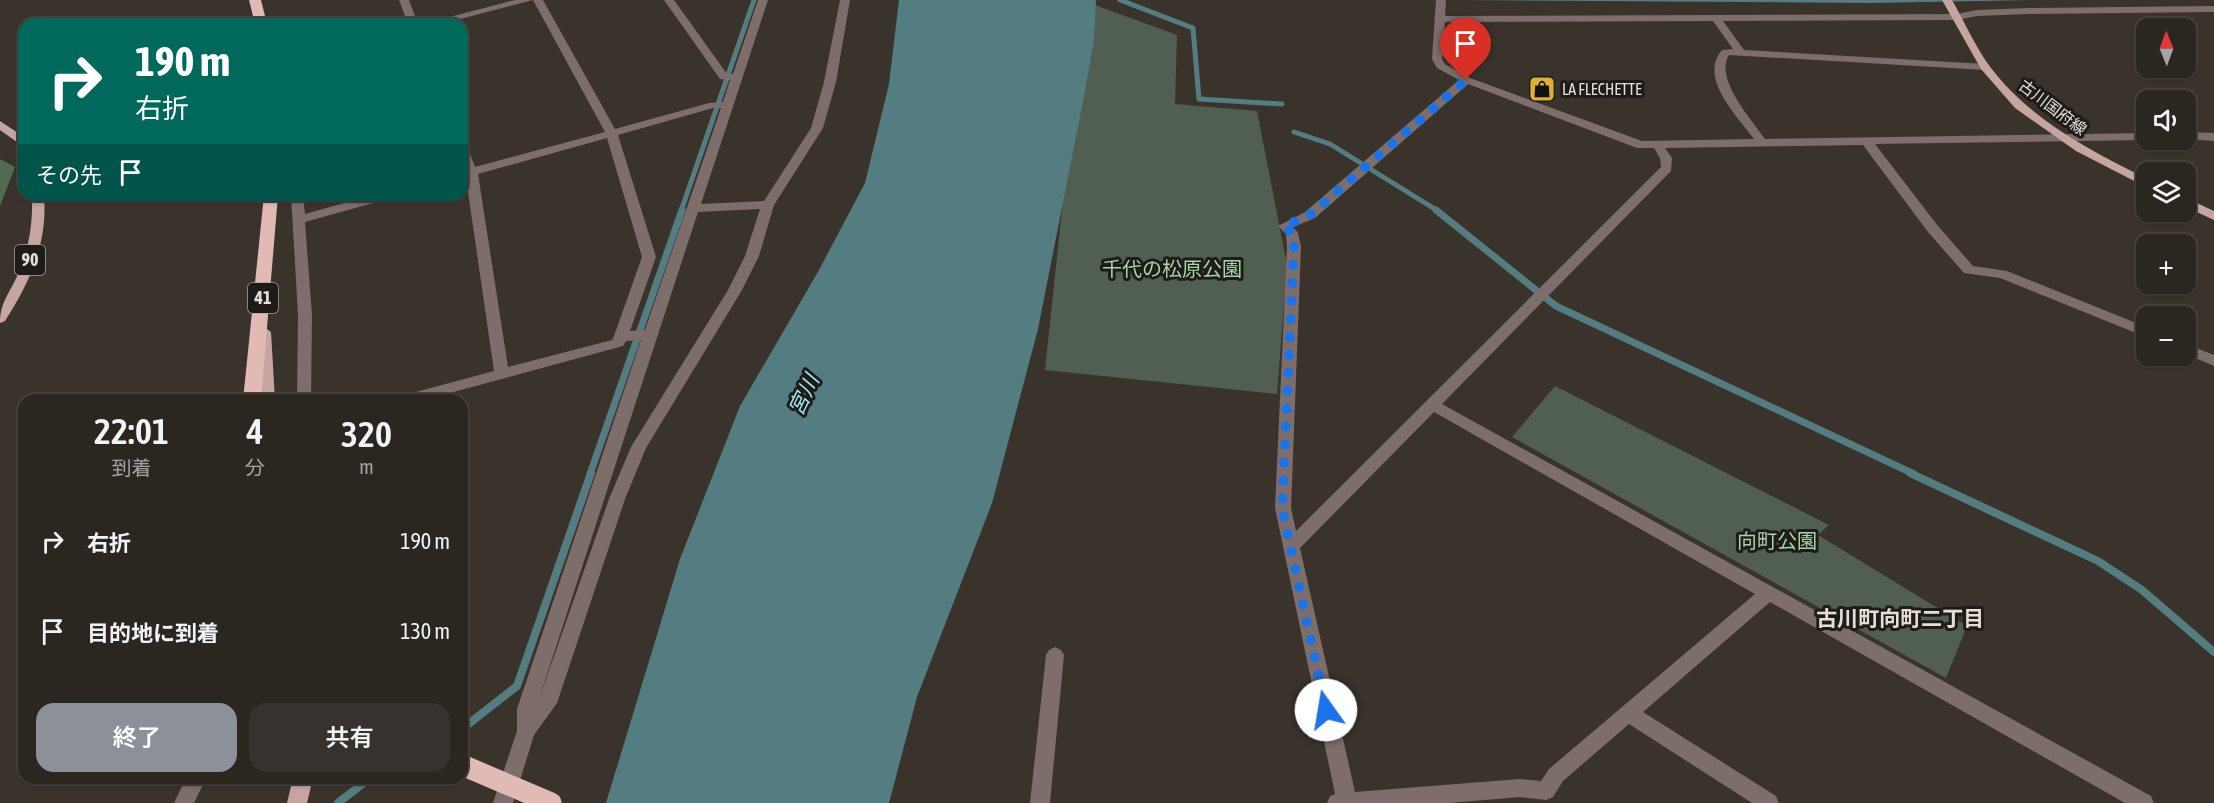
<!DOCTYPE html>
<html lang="ja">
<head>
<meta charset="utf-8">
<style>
  body { margin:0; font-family:"Asap Condensed","Noto Sans JP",sans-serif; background:#38322e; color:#f1f3f6; height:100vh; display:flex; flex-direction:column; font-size:22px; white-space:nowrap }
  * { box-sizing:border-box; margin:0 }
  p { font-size:20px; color:#a6a5a5 }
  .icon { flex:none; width:33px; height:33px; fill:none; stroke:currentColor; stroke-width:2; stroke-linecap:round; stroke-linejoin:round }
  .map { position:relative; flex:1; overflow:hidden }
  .drawer { position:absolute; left:18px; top:394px; width:450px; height:390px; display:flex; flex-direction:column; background:#2c2621; border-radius:18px; box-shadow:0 2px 4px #0004,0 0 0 2px #48433f }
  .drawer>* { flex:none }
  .guide { position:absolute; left:18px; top:18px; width:450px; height:183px; border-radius:18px; box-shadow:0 2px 4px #0004,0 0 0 2px #48433f; background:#00695c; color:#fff; overflow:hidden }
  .needle { width:39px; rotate:359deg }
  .tools { position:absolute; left:2136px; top:18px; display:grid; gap:12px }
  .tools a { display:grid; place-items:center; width:60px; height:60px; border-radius:12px; background:#2c2621; box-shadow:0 2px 4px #0004,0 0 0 2px #48433f; font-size:30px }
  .pin { position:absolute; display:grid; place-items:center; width:51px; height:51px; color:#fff; margin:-62px -26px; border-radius:50% 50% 50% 0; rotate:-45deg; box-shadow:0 0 6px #0007 }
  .pin .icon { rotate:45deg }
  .me { position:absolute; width:66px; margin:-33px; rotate:347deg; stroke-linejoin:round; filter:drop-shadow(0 0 4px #0008) }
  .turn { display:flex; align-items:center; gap:21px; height:126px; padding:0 18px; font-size:27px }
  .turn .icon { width:78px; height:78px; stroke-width:2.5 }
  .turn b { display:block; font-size:42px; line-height:51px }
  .then { display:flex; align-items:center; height:57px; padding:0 18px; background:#0003; gap:12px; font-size:22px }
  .eta { display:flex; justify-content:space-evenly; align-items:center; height:102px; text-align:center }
  .eta b { font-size:36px; font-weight:600; line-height:42px }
  .action { display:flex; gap:12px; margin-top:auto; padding:12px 18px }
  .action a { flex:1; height:69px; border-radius:18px; background:#8c9099; color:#fff; font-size:24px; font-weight:600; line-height:69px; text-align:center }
  .action a+a { background:#38322e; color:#f1f3f6 }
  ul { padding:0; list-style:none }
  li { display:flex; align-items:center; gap:18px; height:90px; padding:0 18px }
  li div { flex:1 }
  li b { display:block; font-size:22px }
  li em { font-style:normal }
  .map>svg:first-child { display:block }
  .green { fill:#505f51 }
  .forest { fill:#526a53 }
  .water { fill:#547d82 }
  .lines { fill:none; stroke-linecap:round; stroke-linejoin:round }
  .stream-far2 { stroke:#547d82; stroke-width:5 }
  .stream-far1 { stroke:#547d82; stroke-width:7 }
  .stream { stroke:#547d82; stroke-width:8 }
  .minor { fill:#7d6d6b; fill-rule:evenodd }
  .major { fill:#c5a4a1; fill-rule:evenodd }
  .highway { fill:#e1bab6; fill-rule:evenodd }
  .highway-bridge { stroke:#e1bab6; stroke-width:21 }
  .route { stroke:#1a73e8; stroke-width:10; stroke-dasharray:0 18 }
  .labels { text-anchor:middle; stroke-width:6; stroke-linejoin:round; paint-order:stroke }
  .far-poi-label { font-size:16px; fill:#e3dfda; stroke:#1e1b18; text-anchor:start }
  .far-street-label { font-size:16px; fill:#e3dfda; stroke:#1e1b18 }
  .shield { fill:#1e1b18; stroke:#a8a4a0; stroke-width:1.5 }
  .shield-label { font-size:18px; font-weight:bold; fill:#e3dfda }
  .park-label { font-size:20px; fill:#a6d3a8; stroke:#1e1b18 }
  .water-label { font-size:21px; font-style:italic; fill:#a0ecf5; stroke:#1e1b18 }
  .neighbourhood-label { font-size:21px; font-weight:bold; fill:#e6ded4; stroke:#1e1b18 }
</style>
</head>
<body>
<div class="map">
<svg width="2214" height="803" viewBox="0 0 2214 803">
  <rect width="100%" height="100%" fill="#3a332c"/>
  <!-- green -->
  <path class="green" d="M 1084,1 L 1177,35 L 1175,104 L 1257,111 L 1287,265 L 1277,394 L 1045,370 Z
    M 1555,386 L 1829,525 L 1818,535 L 1967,626 L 1946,678 L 1512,437 Z"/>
  <!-- forest -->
  <path class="forest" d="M 0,159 L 15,167 L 0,206 Z"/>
  <!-- water -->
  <path class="water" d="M 899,0 L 1096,0 L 1094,39 L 1085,91 L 1038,329 L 992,503 L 917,697 L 889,803 L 606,803 L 680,559 L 740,406 L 819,270 L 865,183 L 889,84 Z
    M 1463,0 L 2033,0 L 1872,3 Z"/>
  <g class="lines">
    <!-- stream-far2 -->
    <path class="stream-far2" d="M 1120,0 L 1193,28 L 1199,99 L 1282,104
      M 1294,132 L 1330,144 L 1438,211
      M 681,211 L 754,0"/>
    <!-- stream-far1 -->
    <path class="stream-far1" d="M 1436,210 L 1556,306 L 1914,474
      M 590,474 L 682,210"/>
    <!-- stream -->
    <path class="stream" d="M 1910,473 L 2098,561 L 2142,590 L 2214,652
      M 462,729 L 517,686 L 591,473
      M 338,803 L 370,778"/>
    <!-- minor -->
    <path class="minor" d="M 399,0 L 409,0 L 418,24 L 408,24 Z
      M 515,0 L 543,0 L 615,129 L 709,103 L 723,102 L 730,80 L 720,79 L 664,0 L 674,0 L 727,74 L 733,74 L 758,0 L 768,0 L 701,204 L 764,201 L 811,128 L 824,82 L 840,0 L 850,0 L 836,82 L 823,128 L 774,205 L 759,256 L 742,290 L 646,448 L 625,499 L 557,703 L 534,735 L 513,803 L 493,803 L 517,731 L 517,709 L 641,340 L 626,341 L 623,346 L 424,400 L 399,400 L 401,396 L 494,371 L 466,178 L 462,179 L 462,171 L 464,171 L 462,145 L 468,149 L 475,167 L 605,132 L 533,0 L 441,24 L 423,24 ZM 713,108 L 721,108 L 645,330 L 630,331 L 656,257 L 618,135 ZM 607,138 L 642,257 L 614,336 L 612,340 L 508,367 L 478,174 ZM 760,209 L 745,256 L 728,290 L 631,447 L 609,499 L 538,702 L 698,212 Z
      M 1436,0 L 1446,0 L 1445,16 L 1957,14 L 1977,10 L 2028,8 L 2214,6 L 2214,12 L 2028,14 L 1977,16 L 1957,20 L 1723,21 L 1744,50 L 1985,64 L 1990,67 L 1985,70 L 1729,55 C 1714,79 1752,120 1765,139 L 2146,133 L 2146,140 L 1875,144 L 1938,226 L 1973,266 L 2007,271 L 2146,327 L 2146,337 L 2000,278 L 1964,273 L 1928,232 L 1863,145 L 1665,148 L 1672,158 L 1671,171 L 1442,404 L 2151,796 L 2154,803 L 2125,803 L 1770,602 L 1643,712 L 1776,796 L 1779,803 L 1752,803 L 1629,724 L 1563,781 L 1553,797 L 1546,800 L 1520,797 L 1449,803 L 1327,803 L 1330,796 L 1335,794 L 1275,508 L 1287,247 L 1286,234 L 1278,226 L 1305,212 L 1459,80 L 1437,68 L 1432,59 ZM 1713,21 L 1733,49 L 1722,50 C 1698,78 1737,116 1754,139 L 1642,141 L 1470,78 L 1445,64 L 1442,59 L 1445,22 ZM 1468,84 L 1637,148 L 1654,148 L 1660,158 L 1661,167 L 1296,531 L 1291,508 L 1301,247 L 1298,233 L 1293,227 L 1315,218 ZM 1434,412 L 1755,594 L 1549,769 L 1541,781 L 1520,779 L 1355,792 L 1300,548 Z
      M 2186,132 L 2214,133 L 2214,141 L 2186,139 Z
      M 291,195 L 303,195 L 305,214 L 373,195 L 393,195 L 391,198 L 305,222 L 312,315 L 311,400 L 297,400 L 298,315 Z
      M 2186,344 L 2214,355 L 2214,366 L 2186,354 Z
      M 1055,647 L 1061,650 L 1064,655 L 1050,803 L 1030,803 L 1046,655 L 1049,650 Z
      M 186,778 L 206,778 L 194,803 L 174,803 Z"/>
    <!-- major -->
    <path class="major" d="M 1942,0 L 1952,0 C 1965,22 1975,47 1991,68 C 2031,120 2089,150 2146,178 L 2146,187 L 2076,151 L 2015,108 L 1981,69 Z
      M 0,121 L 24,137 L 24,147 L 0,130 Z
      M 32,195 L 44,195 C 48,243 30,282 5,321 L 0,323 C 0,302 10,293 18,274 C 29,249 33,223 32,195 Z
      M 2186,198 L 2214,211 L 2214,220 L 2186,207 Z
      M 264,327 L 271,332 L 275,400 L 261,400 L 257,332 Z
      M 293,778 L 313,778 L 307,803 L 287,803 Z"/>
    <!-- highway -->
    <path class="highway" d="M 249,0 L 261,0 L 267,24 L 255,24 Z
      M 264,195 L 278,195 L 261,400 L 243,400 Z"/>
    <!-- highway-bridge -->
    <path class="highway-bridge" d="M 462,765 L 551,803"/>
  </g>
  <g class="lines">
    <!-- route -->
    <path class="route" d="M 1326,710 L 1282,508 L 1294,247 L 1292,233 L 1284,226 L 1310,215 L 1466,80"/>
  </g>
  <!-- icons -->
  <defs>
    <symbol id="shop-square" viewBox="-11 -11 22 22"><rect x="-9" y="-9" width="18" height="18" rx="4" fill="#dfb034" stroke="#1e1b18"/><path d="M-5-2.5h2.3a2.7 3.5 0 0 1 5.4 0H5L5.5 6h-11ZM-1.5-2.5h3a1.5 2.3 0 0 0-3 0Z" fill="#111"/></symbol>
  </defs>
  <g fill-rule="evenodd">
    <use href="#shop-square" x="1527" y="74" width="30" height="30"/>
  </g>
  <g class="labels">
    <!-- far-poi labels -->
    <g class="far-poi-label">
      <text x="1562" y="95">LA FLECHETTE</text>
    </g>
    <!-- far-street labels -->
    <g class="far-street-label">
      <text transform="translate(2053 107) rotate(37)" y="6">古川国府線</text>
    </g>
    <!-- shield labels -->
    <g class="shield">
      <rect x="15" y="245" width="30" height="30" rx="4.5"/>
      <rect x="248" y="283" width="30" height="30" rx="4.5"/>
    </g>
    <g class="shield-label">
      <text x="30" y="266">90</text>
      <text x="263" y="304">41</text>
    </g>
    <!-- park labels -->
    <g class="park-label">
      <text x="1172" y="276">千代の松原公園</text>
      <text x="1777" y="548">向町公園</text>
    </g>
    <!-- water labels -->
    <g class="water-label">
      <text transform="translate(804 395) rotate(-64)" y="7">宮川</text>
    </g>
    <!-- neighbourhood labels -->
    <g class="neighbourhood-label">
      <text x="1900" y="626">古川町向町二丁目</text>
    </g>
  </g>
</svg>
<div class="tools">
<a><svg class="needle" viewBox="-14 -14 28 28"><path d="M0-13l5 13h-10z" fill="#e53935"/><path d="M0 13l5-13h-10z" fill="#a6a5a5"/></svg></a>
<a><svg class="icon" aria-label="sound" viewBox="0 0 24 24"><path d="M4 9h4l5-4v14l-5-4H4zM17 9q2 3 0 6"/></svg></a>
<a><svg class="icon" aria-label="layers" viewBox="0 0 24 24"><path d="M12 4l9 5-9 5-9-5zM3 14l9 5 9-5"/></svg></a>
<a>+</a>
<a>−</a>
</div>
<div class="pin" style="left:1466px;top:80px;background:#d93025"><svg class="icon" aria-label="arrive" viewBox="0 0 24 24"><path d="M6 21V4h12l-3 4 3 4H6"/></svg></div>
<svg class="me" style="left:1326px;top:710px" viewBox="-20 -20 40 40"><circle r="19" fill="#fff"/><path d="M0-13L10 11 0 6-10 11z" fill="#1a73e8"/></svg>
<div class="guide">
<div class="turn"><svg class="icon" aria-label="right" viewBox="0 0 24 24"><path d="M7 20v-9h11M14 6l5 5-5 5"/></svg><div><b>190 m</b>右折</div></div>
<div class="then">その先<svg class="icon" aria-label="arrive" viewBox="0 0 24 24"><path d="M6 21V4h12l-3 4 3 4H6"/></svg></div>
</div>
<section class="drawer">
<div class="eta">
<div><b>22:01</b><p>到着</p></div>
<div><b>4</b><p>分</p></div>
<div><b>320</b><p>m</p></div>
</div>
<ul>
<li><svg class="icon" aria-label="right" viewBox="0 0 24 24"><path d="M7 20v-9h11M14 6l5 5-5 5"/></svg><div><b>右折</b></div><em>190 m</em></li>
<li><svg class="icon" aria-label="arrive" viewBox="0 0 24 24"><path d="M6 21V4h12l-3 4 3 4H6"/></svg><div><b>目的地に到着</b></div><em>130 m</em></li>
</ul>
<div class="action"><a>終了</a><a>共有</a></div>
</section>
</div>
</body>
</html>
